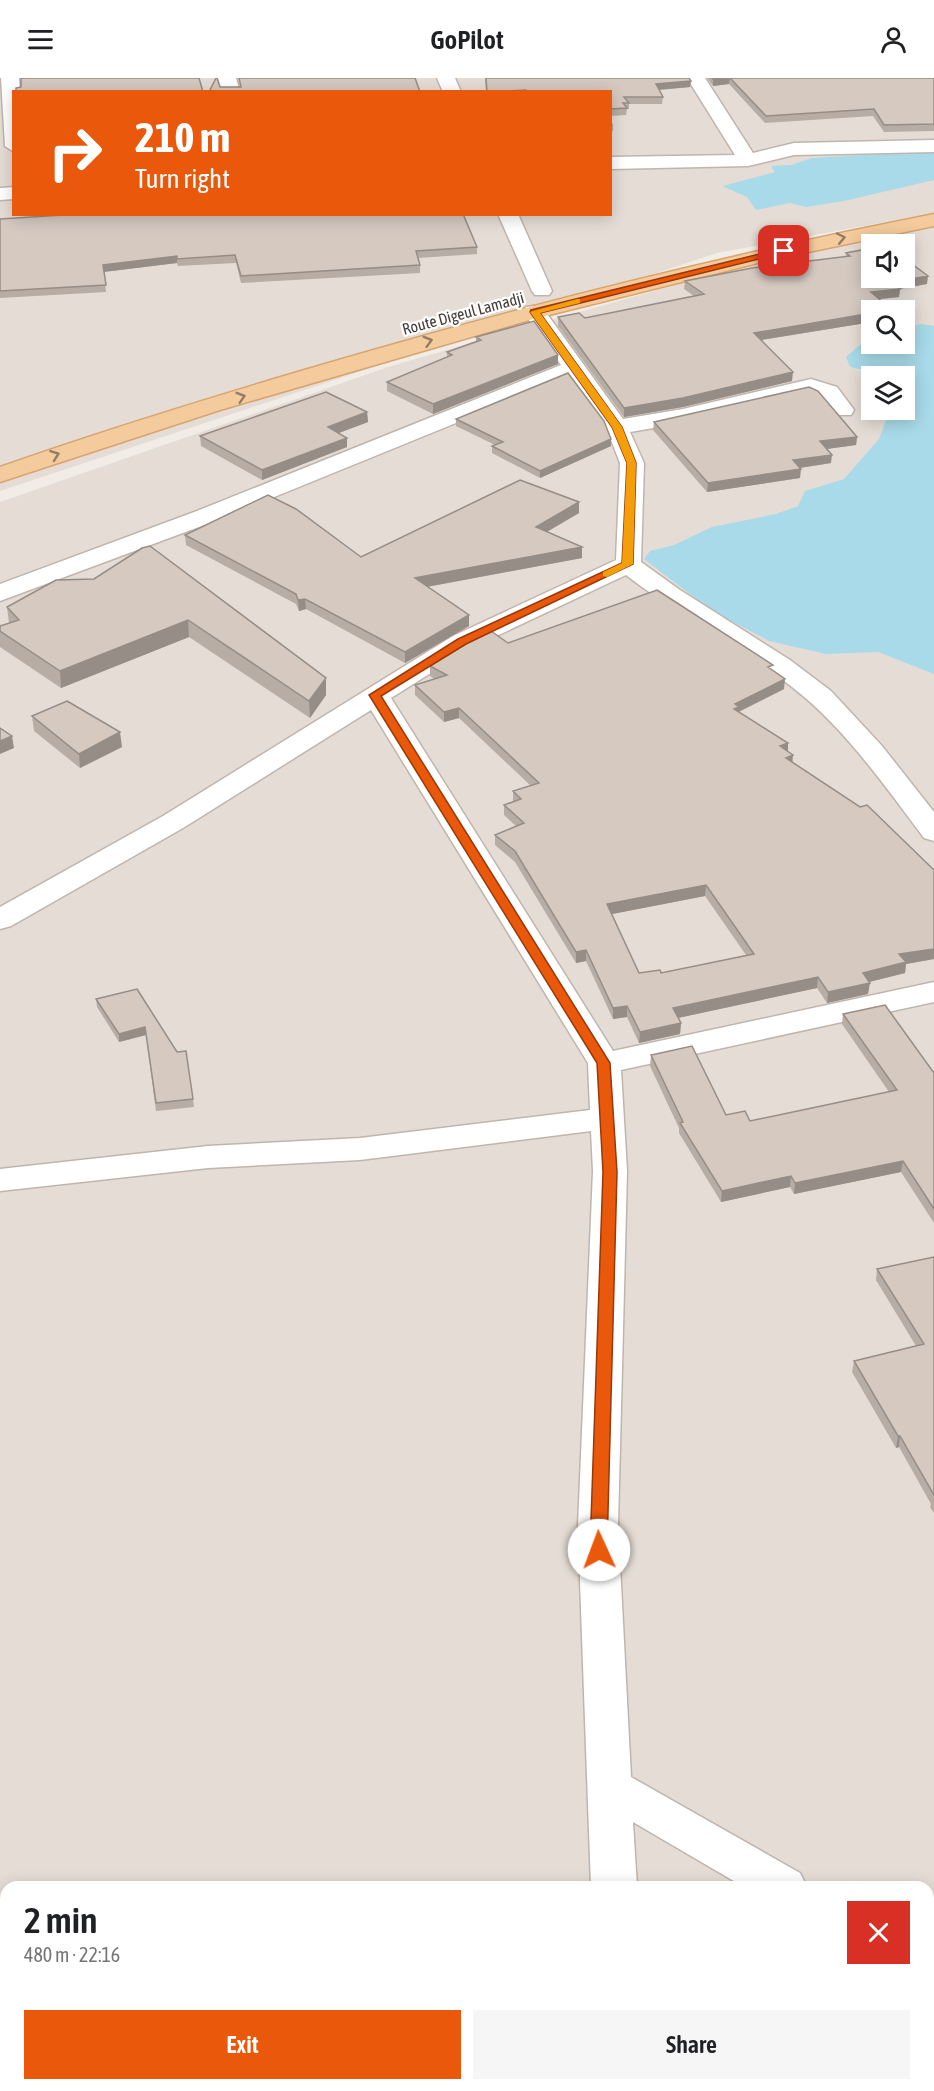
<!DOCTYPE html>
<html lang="en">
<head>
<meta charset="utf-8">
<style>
  body { margin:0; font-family:"Asap Condensed",sans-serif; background:#f6f6f6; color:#202124; height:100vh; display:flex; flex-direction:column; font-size:22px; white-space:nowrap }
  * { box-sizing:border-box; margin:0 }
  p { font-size:20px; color:#757577 }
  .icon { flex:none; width:33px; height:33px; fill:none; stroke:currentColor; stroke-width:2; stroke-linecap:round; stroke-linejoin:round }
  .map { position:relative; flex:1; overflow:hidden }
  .side { position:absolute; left:0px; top:1803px; width:934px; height:210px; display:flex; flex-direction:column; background:#fff; border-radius:18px 18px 0 0; box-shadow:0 3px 15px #0003 }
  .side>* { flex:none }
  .guide { position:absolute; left:12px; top:12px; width:600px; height:126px; border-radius:0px; box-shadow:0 3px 15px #0003; background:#ea580c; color:#fff; overflow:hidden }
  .fabs { position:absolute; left:861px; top:156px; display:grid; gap:12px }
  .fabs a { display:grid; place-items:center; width:54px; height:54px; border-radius:0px; background:#fff; box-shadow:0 3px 15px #0003; font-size:30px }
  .pin { position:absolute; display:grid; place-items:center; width:51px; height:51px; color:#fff; margin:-26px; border-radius:12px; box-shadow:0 3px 9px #0006 }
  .me { position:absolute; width:66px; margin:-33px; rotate:358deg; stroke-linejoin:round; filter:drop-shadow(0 0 4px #0008) }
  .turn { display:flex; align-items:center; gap:21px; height:126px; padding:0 24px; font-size:27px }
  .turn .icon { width:78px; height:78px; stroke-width:2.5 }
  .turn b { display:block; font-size:42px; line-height:51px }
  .round { display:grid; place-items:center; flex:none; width:63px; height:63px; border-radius:0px; background:#f6f6f6 }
  .overview { display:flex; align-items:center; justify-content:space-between; height:102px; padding:0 24px }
  h1 { font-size:36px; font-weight:600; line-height:45px }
  .primary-button { display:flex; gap:12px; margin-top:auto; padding:12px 24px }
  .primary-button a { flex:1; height:69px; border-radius:0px; background:#ea580c; color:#fff; font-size:24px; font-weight:600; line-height:69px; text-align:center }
  .primary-button a+a { background:#f6f6f6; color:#202124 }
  header { display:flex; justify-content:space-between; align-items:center; height:78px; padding:0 24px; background:#fff; font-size:27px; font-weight:600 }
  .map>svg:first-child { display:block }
  .residential { fill:#e5ddd5; fill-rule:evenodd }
  .water { fill:#a8dae9 }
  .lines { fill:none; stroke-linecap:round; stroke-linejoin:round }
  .minor-casing { stroke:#bfb5ad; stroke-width:3 }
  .major-casing { stroke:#d7a46e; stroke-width:3 }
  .minor { fill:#fff; fill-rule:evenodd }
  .major { fill:#f4cb9d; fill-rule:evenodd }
  .wall { fill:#b7ada5; fill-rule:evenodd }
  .shaded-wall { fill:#958d86 }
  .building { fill:#d5c9c0; stroke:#958d86; stroke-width:1.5; fill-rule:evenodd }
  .oneway { stroke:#937c64 }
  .route { fill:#ea580c; stroke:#983908; stroke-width:1.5 }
  .slow { fill:#f59e0b }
  .labels { text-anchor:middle; stroke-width:4.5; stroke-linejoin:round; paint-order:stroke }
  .far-street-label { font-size:16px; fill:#433c36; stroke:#fff }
</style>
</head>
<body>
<header><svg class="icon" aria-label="menu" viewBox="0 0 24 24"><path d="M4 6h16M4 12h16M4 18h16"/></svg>GoPilot<svg class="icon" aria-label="person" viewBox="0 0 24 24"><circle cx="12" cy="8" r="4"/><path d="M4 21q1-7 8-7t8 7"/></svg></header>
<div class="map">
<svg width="934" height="2013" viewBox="0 0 934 2013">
  <rect width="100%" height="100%" fill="#f1ece6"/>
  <!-- residential -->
  <path class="residential" d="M 0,0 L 934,0 L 934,135 L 717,175 L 0,413 ZM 14,14 L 610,14 L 610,136 L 14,136 Z
    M 934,148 L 934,2013 L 0,2013 L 0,424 L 391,288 L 745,187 ZM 872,166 L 904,166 L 904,200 L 872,200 ZM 872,232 L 904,232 L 904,266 L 872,266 ZM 872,298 L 904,298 L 904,332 L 872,332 ZM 6,1809 L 928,1809 L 928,2007 L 6,2007 Z"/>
  <!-- water -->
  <path class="water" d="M 934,73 L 934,102 L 844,123 L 806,129 L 790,125 L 756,132 L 747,119 L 722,108 L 775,94 L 771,88 L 791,87 L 812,80 Z
    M 921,246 L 934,248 L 934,596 L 878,574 L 826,576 L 769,563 L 712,533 L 644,481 L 650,473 L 674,467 L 712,449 L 776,436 L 798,428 L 805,413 L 844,401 L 879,361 L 890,332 L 904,332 L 904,298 C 885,298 869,293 850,289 L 846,279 L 871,257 L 872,266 L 904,266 L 905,250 Z"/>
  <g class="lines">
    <defs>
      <path id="minor" d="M 1,0 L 19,0 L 20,14 L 14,14 L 14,74 L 5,68 Z
        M 218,0 L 236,0 L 240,14 L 222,14 Z
        M 437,0 L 455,0 L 461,14 L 443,14 Z
        M 687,0 L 705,0 L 753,75 L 794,65 L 934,62 L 934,74 L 794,77 L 748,88 L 610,91 L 610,79 L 735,77 Z
        M 14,109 L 14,121 L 0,122 L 0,110 Z
        M 498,136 L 518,136 L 552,213 L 549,217 L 535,217 L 532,213 Z
        M 534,228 L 542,229 L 623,341 L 683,331 L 811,301 L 837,309 L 854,332 L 851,337 L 835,337 L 821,319 L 810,315 L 683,345 L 630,354 L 644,385 L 641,484 L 680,512 L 790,582 L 831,613 L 882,668 L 934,734 L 934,763 L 924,760 C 884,707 845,650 792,609 C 740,567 678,538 626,497 L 471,570 L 391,620 L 613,973 L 934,904 L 934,924 L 621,992 L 627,1093 L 618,1448 L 631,1699 L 800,1795 L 807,1809 L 744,1809 L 633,1744 L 637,1809 L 591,1809 L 578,1448 L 593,1093 L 591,1053 L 360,1082 L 208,1090 L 0,1113 L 0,1091 L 208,1068 L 360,1060 L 590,1032 L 588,985 L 371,632 L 183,750 L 11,848 L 0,851 L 0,829 L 163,738 L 453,558 L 616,482 L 620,385 L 606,349 L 569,299 L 215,443 L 0,523 L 0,506 L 197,433 L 561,287 L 523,234 L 526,229 Z
        M 928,1872 L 934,1874 L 934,1916 L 928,1914 Z
        M 599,2007 L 647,2007 L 647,2013 L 599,2013 Z"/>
      <path id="major" d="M 934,136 L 934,148 L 770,182 L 533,241 L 220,332 L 0,404 L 0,389 C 99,354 200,323 301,293 C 510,231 720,178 934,136 Z"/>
    </defs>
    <!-- minor casing -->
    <use href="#minor" class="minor-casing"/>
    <!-- major casing -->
    <use href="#major" class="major-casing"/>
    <!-- minor -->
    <use href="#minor" class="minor"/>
    <!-- major -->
    <use href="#major" class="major"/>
  </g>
  <!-- wall -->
  <path class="wall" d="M 485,0 L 689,0 L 691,3 L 690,9 L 659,12 L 663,19 L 662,26 L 629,26 L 629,31 L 627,31 L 626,37 L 610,38 L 610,14 L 486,14 Z
    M 707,0 L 934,0 L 934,53 L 884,54 L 873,38 L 765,45 L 729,6 L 713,8 Z
    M 610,43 L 613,46 L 613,53 L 610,53 Z
    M 0,141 L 477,169 L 477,176 L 418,180 L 420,187 L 420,195 L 241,205 L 236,185 L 178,188 L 177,185 L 104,194 L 106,214 L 0,220 Z
    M 846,175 L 927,206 L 900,211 L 899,219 L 880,221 L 872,232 L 872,244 L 762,262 L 792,303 L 683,329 L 624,339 L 558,248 L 558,239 L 585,240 L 694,218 L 684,211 L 685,203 L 846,179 Z
    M 476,259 L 558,277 L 558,286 L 433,336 L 387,313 L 387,304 L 447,279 L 447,274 L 476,263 Z
    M 367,334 L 368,344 L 339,355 L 347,369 L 262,402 L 201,368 L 200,358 Z
    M 456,341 L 611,361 L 611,368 L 540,400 L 492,375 L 492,368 L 495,367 L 456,348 Z
    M 654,344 L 857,359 L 856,367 L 827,371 L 831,385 L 800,390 L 800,400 L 707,414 L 653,352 Z
    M 579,424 L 579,435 L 547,454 L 582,480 L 427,509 L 469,548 L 405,585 L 306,531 L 299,533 L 296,526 L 186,467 L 185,457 L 361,479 Z
    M 142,470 L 326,617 L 310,640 L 189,559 L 61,610 L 0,569 L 0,548 L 9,545 L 7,529 L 94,501 Z
    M 508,565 L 773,592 L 784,611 L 739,634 L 788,665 L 788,673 L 793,684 L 934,792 L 934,881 L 906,886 L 905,895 L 869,904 L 868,916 L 827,925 L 817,910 L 678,940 L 681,945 L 680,956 L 639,965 L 627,939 L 613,941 L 586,883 L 576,885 L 515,784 L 495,767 L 495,757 L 516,748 L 504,737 L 504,727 L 513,724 L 513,713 L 531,708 L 459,640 L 444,644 L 415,617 L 415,607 L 435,601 L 430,598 L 430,588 ZM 705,818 L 746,877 L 661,895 L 639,895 L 612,836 Z
    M 32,638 L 122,669 L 80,690 L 34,653 Z
    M 137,911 L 193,1021 L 194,1029 L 156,1033 L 146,957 L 119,964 L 97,929 L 96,921 Z
    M 843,936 L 934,995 L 934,1145 L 901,1094 L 794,1116 L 790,1109 L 721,1124 L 679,1055 L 679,1050 L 650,988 L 651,977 L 726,1037 L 750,1043 L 889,1014 L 842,946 Z
    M 934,1179 L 934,1435 L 930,1429 L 931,1426 L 899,1369 L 896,1370 L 852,1294 L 854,1283 L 916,1268 L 876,1202 L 877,1191 Z"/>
  <!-- shaded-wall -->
  <path class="shaded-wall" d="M 730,0 L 729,6 L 713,8 L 713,1 Z
    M 691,3 L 690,9 L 656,12 L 656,6 Z
    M 177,178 L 177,185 L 103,194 L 103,187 Z
    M 928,198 L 927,206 L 898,211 L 900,211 L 899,219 L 870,222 L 871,214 L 893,204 Z
    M 872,235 L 872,244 L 754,263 L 754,255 Z
    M 558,277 L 558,286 L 433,336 L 433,326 Z
    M 793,294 L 792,303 L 683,329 L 624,339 L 624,330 Z
    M 367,334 L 368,344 L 328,359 L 328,349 Z
    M 857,359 L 856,367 L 819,372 L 820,363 Z
    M 347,360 L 347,369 L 262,402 L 262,392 Z
    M 611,361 L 611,368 L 540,400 L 540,393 Z
    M 832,377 L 831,385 L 792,391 L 793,382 Z
    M 801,391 L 800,400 L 707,414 L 708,405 Z
    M 579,424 L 579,435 L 536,460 L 536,449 Z
    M 582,469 L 582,480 L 415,511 L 415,500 Z
    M 305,521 L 306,531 L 299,533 L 298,522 Z
    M 469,537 L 469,548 L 405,585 L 405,574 Z
    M 188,542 L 189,559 L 61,610 L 60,593 Z
    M 326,600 L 326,617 L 310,640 L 309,623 Z
    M 785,601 L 784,611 L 738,634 L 733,641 L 735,626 Z
    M 459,630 L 459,640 L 444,644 L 444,634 Z
    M 120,654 L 122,669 L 80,690 L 79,676 Z
    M 12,658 L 14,670 L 0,676 L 0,663 Z
    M 788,665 L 788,675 L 780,668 Z
    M 793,677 L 792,687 L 786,680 Z
    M 706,807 L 705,818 L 607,837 L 607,826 Z
    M 934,871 L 934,881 L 906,886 L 905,895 L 861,906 L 863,895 L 899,876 Z
    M 586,872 L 586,883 L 576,885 L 576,874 Z
    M 818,899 L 817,910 L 673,941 L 673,930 Z
    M 870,905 L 868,916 L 827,925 L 828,914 Z
    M 627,928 L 627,939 L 613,941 L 613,930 Z
    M 681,945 L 680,956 L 639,965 L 640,954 Z
    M 145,949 L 146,957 L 119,964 L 119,956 Z
    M 903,1083 L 901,1094 L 794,1116 L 795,1105 Z
    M 791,1098 L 790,1109 L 721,1124 L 722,1113 Z
    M 898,1358 L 900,1358 L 899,1369 L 896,1370 Z"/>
  <!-- building -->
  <path class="building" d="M 21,0 L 199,0 L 203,14 L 16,14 L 16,10 L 21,9 Z
    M 216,0 L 217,0 L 220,9 L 241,9 L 239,0 L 415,0 L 420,14 L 209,14 Z
    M 486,0 L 689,0 L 691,3 L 656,6 L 663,19 L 624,19 L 629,25 L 623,25 L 627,30 L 610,31 L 610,14 L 527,14 L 526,12 L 487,14 Z
    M 712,0 L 934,0 L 934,46 L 884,47 L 874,31 L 766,38 L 730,0 L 713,1 Z
    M 79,136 L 463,136 L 477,169 L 416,173 L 420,187 L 241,198 L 235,177 L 177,181 L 177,178 L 103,187 L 106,207 L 0,213 L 0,141 Z
    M 872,170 L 872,200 L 904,200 L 904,180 L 928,198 L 893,204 L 900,211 L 871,214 L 892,232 L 872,232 L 872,235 L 754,255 L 793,294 L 683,320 L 624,330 L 558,239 L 579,235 L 585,240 L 704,216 L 685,203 L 752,190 L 850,178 L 846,175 Z
    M 534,243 L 558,277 L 433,326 L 387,304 L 452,277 L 447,274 L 481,262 L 476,259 Z
    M 568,295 L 604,343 L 611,361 L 540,393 L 492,368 L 503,364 L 456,341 Z
    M 809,309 L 818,313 L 857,359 L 820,363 L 832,377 L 793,382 L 801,391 L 708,405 L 654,344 Z
    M 326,314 L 367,334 L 328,349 L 347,360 L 262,392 L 200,358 Z
    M 520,402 L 579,424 L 536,449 L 582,469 L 415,500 L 469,537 L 405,574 L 305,521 L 298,522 L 296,516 L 185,457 L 268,417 L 296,431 L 361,479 Z
    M 150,468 L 326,600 L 309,623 L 188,542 L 60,593 L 0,553 L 0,548 L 19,542 L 7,529 L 56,502 L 94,501 L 142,470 Z
    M 657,512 L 773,587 L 768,589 L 785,601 L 735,626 L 739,629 L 734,631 L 788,665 L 780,668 L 793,677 L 786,680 L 860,729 L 867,727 L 934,792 L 934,871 L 899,876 L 906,884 L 863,895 L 870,905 L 828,914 L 818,899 L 673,930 L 681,945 L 640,954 L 627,928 L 613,930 L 586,872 L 576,874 L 515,773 L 495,757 L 524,745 L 504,727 L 521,721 L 513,713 L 539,705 L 459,630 L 444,634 L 415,607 L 447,597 L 430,588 L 472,562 L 491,553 L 508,565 ZM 706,807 L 754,876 L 661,895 L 660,892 L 639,895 L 607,826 Z
    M 67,623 L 120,654 L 79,676 L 32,638 Z
    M 0,650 L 12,658 L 0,663 Z
    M 137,911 L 177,974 L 186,973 L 193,1021 L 156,1025 L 145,949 L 119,956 L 96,921 Z
    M 885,927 L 934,995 L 934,1131 L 903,1083 L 795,1105 L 791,1098 L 722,1113 L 680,1045 L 683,1044 L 651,977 L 692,968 L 726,1037 L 745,1033 L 750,1043 L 897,1012 L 843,936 Z
    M 934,1179 L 934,1417 L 900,1358 L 898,1358 L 854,1283 L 924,1266 L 877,1191 Z"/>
  <!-- one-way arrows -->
  <defs><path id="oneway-chevron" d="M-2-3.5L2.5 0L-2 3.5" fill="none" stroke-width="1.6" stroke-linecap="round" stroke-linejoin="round" transform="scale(1.5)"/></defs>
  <g class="oneway">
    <use href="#oneway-chevron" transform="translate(841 160) rotate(-12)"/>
    <use href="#oneway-chevron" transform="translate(428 263) rotate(-16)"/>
    <use href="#oneway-chevron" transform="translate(241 319) rotate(-17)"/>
    <use href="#oneway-chevron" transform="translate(55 377) rotate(-20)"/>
  </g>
  <!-- route -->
  <path class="route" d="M 784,170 L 787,174 L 540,235 L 622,349 L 636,385 L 633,486 L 466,566 L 381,618 L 610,985 L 617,1094 L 607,1472 L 599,1478 L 590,1472 L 603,1094 L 597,985 L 369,617 L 458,561 L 622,485 L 627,385 L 612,349 L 530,234 L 531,232 Z"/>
  <!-- slow -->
  <path class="slow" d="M 577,221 L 580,221 L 580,225 L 540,235 L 622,349 L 636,385 L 633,486 L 607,499 L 603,498 L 603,494 L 622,485 L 627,385 L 612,349 L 530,234 Z"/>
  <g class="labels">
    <!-- far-street labels -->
    <g class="far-street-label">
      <text transform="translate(463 235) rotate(-15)" y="6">Route Digeul Lamadji</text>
    </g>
  </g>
</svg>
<div class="fabs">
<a><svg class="icon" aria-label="sound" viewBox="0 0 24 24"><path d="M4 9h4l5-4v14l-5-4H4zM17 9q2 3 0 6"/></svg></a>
<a><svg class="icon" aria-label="search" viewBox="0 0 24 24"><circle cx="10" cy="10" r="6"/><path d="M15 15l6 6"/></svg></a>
<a><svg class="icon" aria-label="layers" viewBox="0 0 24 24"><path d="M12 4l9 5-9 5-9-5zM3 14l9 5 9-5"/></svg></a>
</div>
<div class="pin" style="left:784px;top:173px;background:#d93025"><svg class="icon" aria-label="arrive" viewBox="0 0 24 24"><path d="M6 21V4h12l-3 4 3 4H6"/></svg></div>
<svg class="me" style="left:599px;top:1472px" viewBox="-20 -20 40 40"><circle r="19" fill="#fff"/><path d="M0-13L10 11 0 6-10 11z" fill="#ea580c"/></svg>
<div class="guide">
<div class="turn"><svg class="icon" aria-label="right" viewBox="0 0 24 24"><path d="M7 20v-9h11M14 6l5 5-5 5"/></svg><div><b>210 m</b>Turn right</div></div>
</div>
<section class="side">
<div class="overview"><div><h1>2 min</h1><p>480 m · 22:16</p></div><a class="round" style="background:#d93025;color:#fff"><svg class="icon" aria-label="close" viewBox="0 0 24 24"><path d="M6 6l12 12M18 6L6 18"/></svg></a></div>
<div class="primary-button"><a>Exit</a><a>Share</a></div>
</section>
</div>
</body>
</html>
